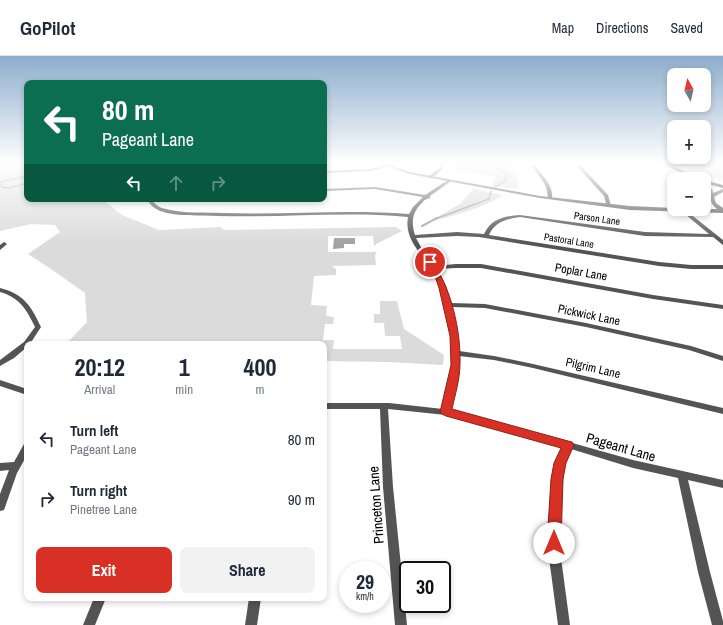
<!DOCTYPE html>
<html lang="en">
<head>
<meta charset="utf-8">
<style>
  body { margin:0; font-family:"Archivo Narrow",sans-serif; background:#f2f2f3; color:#1f2937; height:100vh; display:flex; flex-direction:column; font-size:15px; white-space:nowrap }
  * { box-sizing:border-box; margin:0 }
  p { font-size:13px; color:#747a83 }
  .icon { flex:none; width:22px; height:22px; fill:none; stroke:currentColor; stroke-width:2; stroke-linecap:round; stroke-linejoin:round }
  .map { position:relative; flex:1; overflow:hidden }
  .side { position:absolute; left:24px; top:285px; width:303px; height:260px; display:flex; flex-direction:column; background:#fff; border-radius:8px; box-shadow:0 2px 6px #0003 }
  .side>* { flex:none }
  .hud { position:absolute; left:24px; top:24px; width:303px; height:122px; border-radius:8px; box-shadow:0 2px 6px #0003; background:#0b6e4f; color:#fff; overflow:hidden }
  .needle { width:26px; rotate:352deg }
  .tools { position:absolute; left:667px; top:12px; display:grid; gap:8px }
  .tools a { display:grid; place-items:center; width:44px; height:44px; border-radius:8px; background:#fff; box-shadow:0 2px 6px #0003; font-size:20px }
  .speed { position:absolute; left:339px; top:505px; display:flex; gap:8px; font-size:20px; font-weight:700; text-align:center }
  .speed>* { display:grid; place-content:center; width:52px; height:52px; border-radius:50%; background:#fff; box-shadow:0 2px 6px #0003; line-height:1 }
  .speed small { font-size:10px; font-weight:400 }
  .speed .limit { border:2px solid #111; border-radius:6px; background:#fff; color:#111 }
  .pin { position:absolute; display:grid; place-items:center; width:34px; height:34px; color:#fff; margin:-17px; border:2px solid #fff; border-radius:50%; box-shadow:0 1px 4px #0007 }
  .me { position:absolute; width:44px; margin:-22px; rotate:0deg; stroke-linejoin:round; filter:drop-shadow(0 0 3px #0008) }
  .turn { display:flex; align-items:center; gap:14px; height:84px; padding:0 12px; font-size:18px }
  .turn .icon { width:52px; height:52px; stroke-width:2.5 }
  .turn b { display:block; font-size:28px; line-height:34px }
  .lanes { display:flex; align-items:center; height:38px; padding:0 12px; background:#0003; justify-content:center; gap:20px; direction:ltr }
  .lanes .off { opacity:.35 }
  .eta { display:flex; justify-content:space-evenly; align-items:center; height:68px; text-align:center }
  .eta b { font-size:24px; font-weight:700; line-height:28px }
  .action { display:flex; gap:8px; margin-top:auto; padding:8px 12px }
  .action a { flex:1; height:46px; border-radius:8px; background:#d93025; color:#fff; font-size:16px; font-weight:700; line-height:46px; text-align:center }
  .action a+a { background:#f2f2f3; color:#1f2937 }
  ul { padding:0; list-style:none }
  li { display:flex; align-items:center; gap:12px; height:60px; padding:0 12px }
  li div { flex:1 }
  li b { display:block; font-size:15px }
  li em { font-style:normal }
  header { display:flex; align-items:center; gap:24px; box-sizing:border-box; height:56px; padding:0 20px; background:#fff; border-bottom:1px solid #e0e1e3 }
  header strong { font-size:19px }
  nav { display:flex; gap:22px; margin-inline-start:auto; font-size:14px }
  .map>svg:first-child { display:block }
  .green { fill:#dbdbdb }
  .water { fill:#a2a2a2 }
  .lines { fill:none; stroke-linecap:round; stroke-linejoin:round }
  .stream-far1 { stroke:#a2a2a2; stroke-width:1.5 }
  .stream { stroke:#a2a2a2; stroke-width:2 }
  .minor { fill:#545454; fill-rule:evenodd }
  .tertiary { fill:#545454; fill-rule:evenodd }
  .secondary { fill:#212121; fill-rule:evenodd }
  .route { fill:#d93025; stroke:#8d1f18 }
  .labels { text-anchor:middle; stroke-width:3.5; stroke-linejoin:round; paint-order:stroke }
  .far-street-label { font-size:10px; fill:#000; stroke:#fff }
  .street-label { font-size:12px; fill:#000; stroke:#fff }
  .near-street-label { font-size:14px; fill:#000; stroke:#fff }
</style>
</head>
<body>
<header>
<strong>GoPilot</strong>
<nav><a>Map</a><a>Directions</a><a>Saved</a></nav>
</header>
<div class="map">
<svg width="723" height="569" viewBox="0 0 723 569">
  <rect width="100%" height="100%" fill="#fff"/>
  <!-- green -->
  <path class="green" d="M 0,108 L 27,108 L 27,143 L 102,143 L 122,159 L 159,174 L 220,171 L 224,174 L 396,171 L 402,175 L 378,187 L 374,190 L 373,180 L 328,180 L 328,196 L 377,196 L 375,199 L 376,209 L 332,210 L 336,213 L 336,219 L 314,220 L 311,249 L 327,250 L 326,260 L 334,261 L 333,268 L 325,268 L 323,284 L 334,284 L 333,293 L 402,293 L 400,280 L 385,280 L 384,267 L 374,267 L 374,258 L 380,258 L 380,245 L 397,245 L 404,273 L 444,299 L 443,309 L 387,306 L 324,305 L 324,288 L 66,288 L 87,266 L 85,237 L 51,213 L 28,198 L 60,176 L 55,169 L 31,168 L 0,175 Z
    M 459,108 L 512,108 L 518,124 L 518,133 L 492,130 L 496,121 L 454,114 Z
    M 675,108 L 723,108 L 723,125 Z
    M 473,133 L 503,139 C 480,154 454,159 428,166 L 460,148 Z"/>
  <!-- water -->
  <path class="water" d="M 334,182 L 355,182 L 355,188 L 344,188 L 344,192 L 333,193 Z"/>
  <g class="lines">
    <!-- stream-far1 -->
    <path class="stream-far1" d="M 0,126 L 27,120
      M 0,127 L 2,131 L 9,132 L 24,128 L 27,132
      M 495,131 L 505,125 L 507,118 L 497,112 L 499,109 L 497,108
      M 435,163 L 489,143 L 491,135"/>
    <!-- stream -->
    <path class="stream" d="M 422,170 L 437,162"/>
    <!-- minor -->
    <path class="minor" d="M 441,108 L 445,108 C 442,114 436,121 429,122 L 429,120 L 439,112 Z
      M 531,108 L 535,108 C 541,120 554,128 552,143 L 548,142 C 547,124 538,122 531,108 Z
      M 575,108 L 579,108 L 608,139 L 611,150 L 611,151 L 607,151 L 604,140 Z
      M 385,109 L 387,110 L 386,111 L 370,115 L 324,117 L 324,115 L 370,113 Z
      M 448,124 L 451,125 L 430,140 L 430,142 C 426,143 424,144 422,147 C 412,156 411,167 415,179 L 457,176 L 484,178 C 491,163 504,160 520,159 L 645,176 L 709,178 L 680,154 L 684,153 L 723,184 L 723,189 L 713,181 L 645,180 L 520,161 C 506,163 495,166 489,179 L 659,206 L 691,209 L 723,209 L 723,213 L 691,213 L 659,210 L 479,181 L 457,180 L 416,182 L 422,193 L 435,210 L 456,208 L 481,208 L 653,239 L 723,249 L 723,253 L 653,243 L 481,212 L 456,212 L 437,213 L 446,230 L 451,247 L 485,248 L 586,267 L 691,290 L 723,300 L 723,305 L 689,294 L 586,271 L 485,252 L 452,251 L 458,277 L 459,295 L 494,300 L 533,308 L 723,352 L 723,358 L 533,312 L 494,304 L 459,300 L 458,317 L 451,354 L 544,379 L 633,404 L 723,424 L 723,432 L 688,424 L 710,516 L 723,565 L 723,569 L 712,569 L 698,516 L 678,422 L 633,412 L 571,393 L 565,407 L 559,461 L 561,502 L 570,569 L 558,569 L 549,502 L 549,461 L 555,407 L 563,391 L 446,359 L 388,353 L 393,431 L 407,569 L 395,569 L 383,431 L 380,353 L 324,353 L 324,347 L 389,347 L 443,353 C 446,339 450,325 451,310 C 454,284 449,256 440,232 C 438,225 435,218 431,212 C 420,196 404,182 408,161 C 345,155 282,162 218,160 C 200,159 178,161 160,155 C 154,152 150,149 147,143 L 151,143 C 155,148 159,152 166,153 C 184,158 205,156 223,157 C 285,159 347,153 409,158 L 413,151 L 423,141 L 375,133 L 324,135 L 324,133 L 375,131 L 425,139 Z
      M 4,186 L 7,188 L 0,194 L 0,189 Z
      M 0,232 C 24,238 31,250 41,271 L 30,288 L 27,288 L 27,291 L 14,302 L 0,310 L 0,304 L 24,286 L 35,271 C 27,254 19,241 0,236 Z
      M 0,324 L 27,333 L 27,339 L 0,330 Z
      M 27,387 L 27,399 L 17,417 L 4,454 L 0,455 L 0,438 L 9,414 L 0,415 L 0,407 L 14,406 L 24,388 Z
      M 94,542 L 106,542 L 95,569 L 83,569 Z
      M 249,542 L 261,542 L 257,569 L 245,569 Z"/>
    <!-- tertiary -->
    <path class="tertiary" d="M 380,108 L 387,108 L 410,116 L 540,140 L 630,150 L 674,152 L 674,153 L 717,153 C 707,145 712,138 704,131 L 704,128 L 712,133 L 713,137 L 723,133 L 723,136 L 714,141 L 716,147 L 723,152 L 723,157 L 630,154 L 540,142 L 409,118 Z"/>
    <!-- secondary -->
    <path class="secondary" d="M 663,108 L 669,108 L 700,123 L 694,123 Z
      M 704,124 L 723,129 L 723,132 L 704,127 Z"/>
  </g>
  <!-- sky -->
  <linearGradient id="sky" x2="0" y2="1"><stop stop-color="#8cadcc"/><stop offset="0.57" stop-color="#fff"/><stop offset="1" stop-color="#fff" stop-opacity="0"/></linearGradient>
  <rect width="723" height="188" fill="url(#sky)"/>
  <!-- route -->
  <path class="route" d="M 430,204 L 432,205 C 451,232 461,274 460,308 C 460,323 455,339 452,353 L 568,385 L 572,386 L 574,389 L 566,407 L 563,423 L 561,487 L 559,492 L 554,494 L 549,492 L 547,487 L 551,423 L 554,407 L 561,392 L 446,360 L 442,358 L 440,356 L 451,309 L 450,280 L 439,232 L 435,220 L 426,206 Z"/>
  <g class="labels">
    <!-- far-street labels -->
    <g class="far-street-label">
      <text transform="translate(597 162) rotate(8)" y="4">Parson Lane</text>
      <text transform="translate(569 184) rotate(9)" y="4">Pastoral Lane</text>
    </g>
    <!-- street labels -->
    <g class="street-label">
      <text transform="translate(581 216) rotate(10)" y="4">Poplar Lane</text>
      <text transform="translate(589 259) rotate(12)" y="4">Pickwick Lane</text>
      <text transform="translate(593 312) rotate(13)" y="4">Pilgrim Lane</text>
    </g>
    <!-- near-street labels -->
    <g class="near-street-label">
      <text transform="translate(621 391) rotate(16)" y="5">Pageant Lane</text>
      <text transform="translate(376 449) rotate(-94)" y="5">Princeton Lane</text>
    </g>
  </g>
</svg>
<div class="tools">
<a><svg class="needle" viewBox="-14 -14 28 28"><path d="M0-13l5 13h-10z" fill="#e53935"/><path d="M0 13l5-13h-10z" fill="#747a83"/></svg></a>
<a>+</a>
<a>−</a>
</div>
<div class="speed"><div>29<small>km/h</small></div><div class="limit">30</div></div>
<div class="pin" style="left:430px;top:206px;background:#d93025"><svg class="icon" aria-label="arrive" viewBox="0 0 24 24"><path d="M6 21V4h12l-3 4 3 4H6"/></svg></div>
<svg class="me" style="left:554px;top:487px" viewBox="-20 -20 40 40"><circle r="19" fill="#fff"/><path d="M0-13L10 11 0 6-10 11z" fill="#d93025"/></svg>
<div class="hud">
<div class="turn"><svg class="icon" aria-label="left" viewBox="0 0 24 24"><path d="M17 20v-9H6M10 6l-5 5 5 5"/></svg><div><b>80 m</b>Pageant Lane</div></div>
<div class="lanes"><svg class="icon" aria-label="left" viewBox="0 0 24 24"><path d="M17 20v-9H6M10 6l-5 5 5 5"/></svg><svg class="icon off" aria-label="ahead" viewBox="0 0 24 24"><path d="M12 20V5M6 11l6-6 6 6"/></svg><svg class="icon off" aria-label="right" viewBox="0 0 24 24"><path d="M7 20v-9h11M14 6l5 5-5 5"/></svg></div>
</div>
<section class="side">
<div class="eta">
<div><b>20:12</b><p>Arrival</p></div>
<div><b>1</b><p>min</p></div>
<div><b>400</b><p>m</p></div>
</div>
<ul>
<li><svg class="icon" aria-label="left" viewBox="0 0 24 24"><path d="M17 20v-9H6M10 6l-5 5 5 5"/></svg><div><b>Turn left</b><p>Pageant Lane</p></div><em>80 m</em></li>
<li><svg class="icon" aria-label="right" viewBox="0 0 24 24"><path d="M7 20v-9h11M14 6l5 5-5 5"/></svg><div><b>Turn right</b><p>Pinetree Lane</p></div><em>90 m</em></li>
</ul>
<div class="action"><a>Exit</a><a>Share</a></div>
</section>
</div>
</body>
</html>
